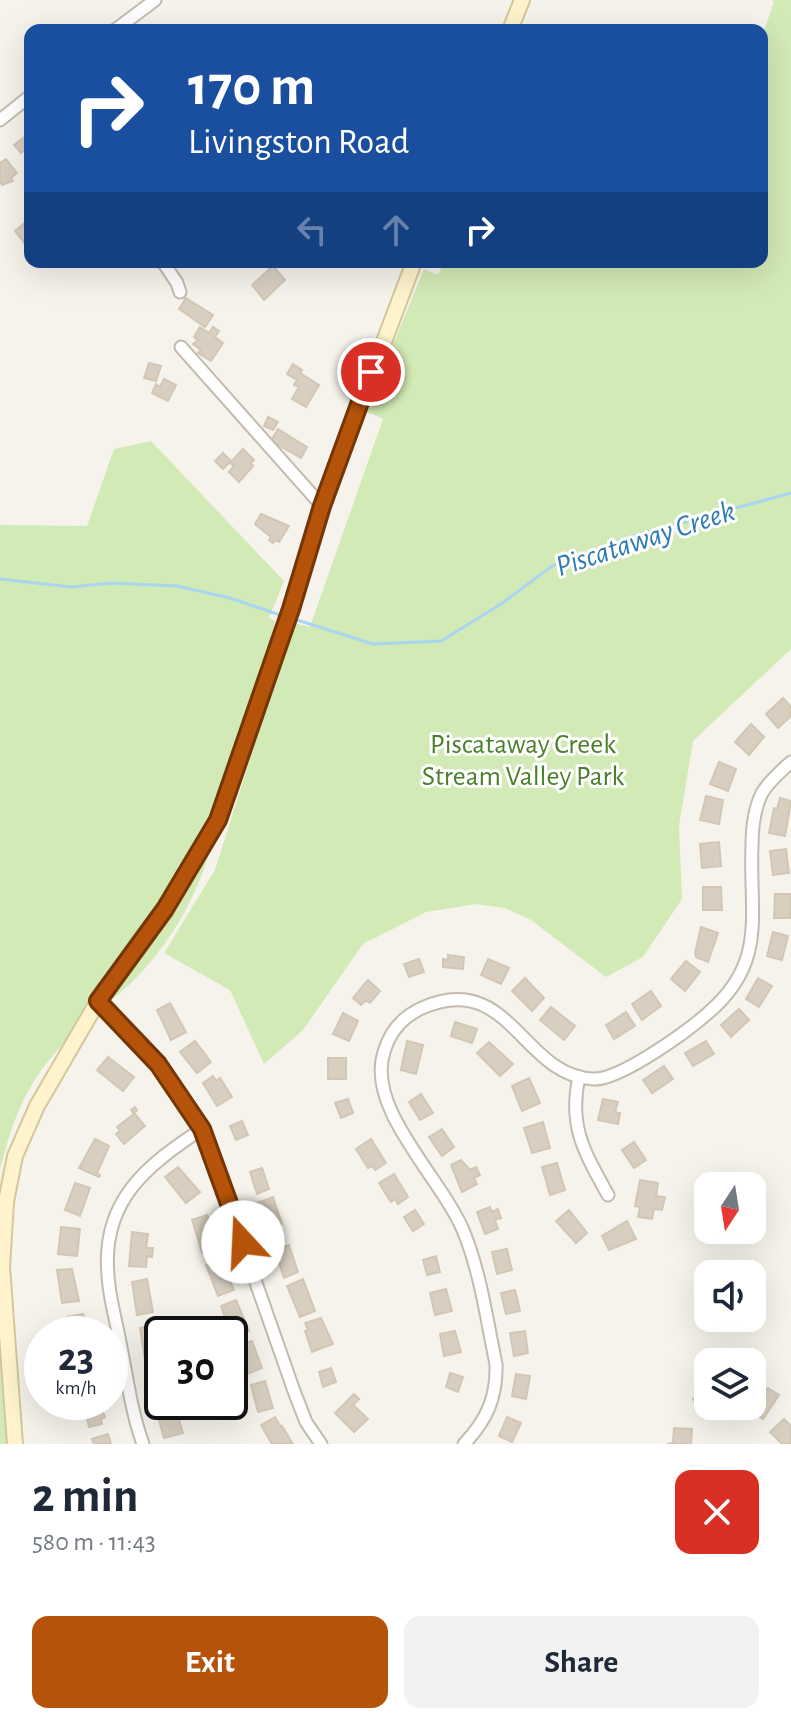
<!DOCTYPE html>
<html lang="en">
<head>
<meta charset="utf-8">
<style>
  :root { --surface:#fff; --page:#f2f2f3; --text:#1f2937; --muted:#747a83; --accent:#b45309 }
  body { margin:0; font-family:"Alegreya Sans",sans-serif; background:var(--page); color:var(--text); height:100vh; display:flex; flex-direction:column; font-size:30px; white-space:nowrap }
  * { box-sizing:border-box; margin:0 }
  p { font-size:26px; color:var(--muted) }
  .icon { flex:none; width:44px; height:44px; fill:none; stroke:currentColor; stroke-width:2; stroke-linecap:round; stroke-linejoin:round }
  .map { position:relative; height:1444px; overflow:hidden }
  .sheet { display:flex; flex-direction:column; background:var(--surface); flex:1 }
  .sheet>* { flex:none }
  .top-card { position:absolute; left:24px; top:24px; width:744px; height:244px; border-radius:16px; box-shadow:0 8px 32px #0002; background:#1a4fa0; color:#fff; overflow:hidden }
  .needle { width:52px; rotate:192deg }
  .fabs { position:absolute; left:694px; top:1172px; display:grid; gap:16px }
  .fabs a { display:grid; place-items:center; width:72px; height:72px; border-radius:16px; background:var(--surface); box-shadow:0 8px 32px #0002; font-size:40px }
  .speed { position:absolute; left:24px; top:1316px; display:flex; gap:16px; font-size:40px; font-weight:700; text-align:center }
  .speed>* { display:grid; place-content:center; width:104px; height:104px; border-radius:50%; background:var(--surface); box-shadow:0 8px 32px #0002; line-height:1 }
  .speed small { font-size:20px; font-weight:400 }
  .speed .limit { border:4px solid #111; border-radius:12px; background:#fff; color:#111 }
  .pin { position:absolute; display:grid; place-items:center; width:68px; height:68px; color:#fff; margin:-34px; border:4px solid #fff; border-radius:50%; box-shadow:0 2px 8px #0007 }
  .me { position:absolute; width:88px; margin:-44px; rotate:340deg; stroke-linejoin:round; filter:drop-shadow(0 0 6px #0008) }
  .turn { display:flex; align-items:center; gap:28px; height:168px; padding:0 32px; font-size:36px }
  .turn .icon { width:104px; height:104px; stroke-width:2.5 }
  .turn b { display:block; font-size:56px; line-height:68px }
  .lanes { display:flex; align-items:center; height:76px; padding:0 32px; background:#0003; justify-content:center; gap:40px; direction:ltr }
  .lanes .off { opacity:.35 }
  .round { display:grid; place-items:center; flex:none; width:84px; height:84px; border-radius:16px; background:var(--page) }
  .head { display:flex; align-items:center; justify-content:space-between; height:136px; padding:0 32px }
  h1 { font-size:48px; font-weight:600; line-height:60px }
  .cta { display:flex; gap:16px; margin-top:auto; padding:16px 32px }
  .cta a { flex:1; height:92px; border-radius:16px; background:var(--accent); color:#fff; font-size:32px; font-weight:600; line-height:92px; text-align:center }
  .cta a+a { background:var(--page); color:var(--text) }
  .map>svg:first-child { display:block }
  .green { fill:#d2eab5 }
  .lines { fill:none; stroke-linecap:round; stroke-linejoin:round }
  .stream { stroke:#a9d4f2; stroke-width:3 }
  .building { fill:#d8cfc1; stroke:#d3c7b4; stroke-width:2 }
  .minor-casing { stroke:#c2bbae; stroke-width:15 }
  .secondary-casing { stroke:#d6c79b; stroke-width:18 }
  .minor { stroke:#fff; stroke-width:11 }
  .secondary { stroke:#fff3cd; stroke-width:14 }
  .route-casing { stroke:#753606; stroke-width:20 }
  .route { stroke:#b45309; stroke-width:14 }
  .labels { text-anchor:middle; stroke-width:6; stroke-linejoin:round; paint-order:stroke }
  .park-label { font-size:28px; fill:#4a7f2a; stroke:#fff }
  .water-label { font-size:30px; font-style:italic; fill:#2e7ab2; stroke:#fff }
</style>
</head>
<body>
<div class="map">
<svg width="791" height="1444" viewBox="0 0 791 1444">
  <rect width="100%" height="100%" fill="#f6f3ec"/>
  <path class="green" d="M 772,0 L 791,0 L 791,649 L 693,741 L 679,826 L 682,899 L 643,957 L 606,977 L 531,920 L 505,908 L 476,904 L 426,912 L 363,944 L 303,1030 L 264,1064 L 230,990 L 164,953 L 215,870 L 293,623 L 310,627 L 383,419 L 366,411 L 424,269 L 438,275 L 444,262 L 762,262 L 762,36 L 774,2 Z
    M 151,441 L 284,581 L 269,618 L 275,621 L 274,625 L 280,627 L 205,866 C 189,911 164,951 130,984 C 100,1011 66,1036 42,1069 C 20,1099 9,1134 0,1170 L 0,525 L 87,526 L 114,449 Z
    M 0,1342 L 14,1444 L 0,1444 Z"/>
  <g class="lines">
    <path class="stream" d="M 0,579 L 71,587 L 111,583 L 177,586 L 230,598 L 283,616
      M 294,619 L 373,644 L 441,641 L 501,604 L 552,566 L 633,536 L 791,493"/>
  </g>
  <path class="building" d="M 29,134 L 30,136 L 30,156 L 25,150 L 21,153 L 14,145 Z
    M 6,159 L 17,173 L 11,178 L 13,181 L 2,185 L 0,181 L 0,163 Z
    M 27,221 L 30,225 L 30,241 L 26,245 L 15,231 Z
    M 273,266 L 285,280 L 264,300 L 252,285 Z
    M 186,298 L 213,315 L 205,327 L 179,309 Z
    M 200,327 L 209,333 L 213,327 L 219,331 L 215,337 L 223,343 L 211,361 L 198,353 L 201,350 L 193,344 L 198,340 L 194,337 Z
    M 149,363 L 161,366 L 156,381 L 144,378 Z
    M 293,364 L 302,370 L 300,373 L 319,385 L 306,407 L 292,399 L 299,387 L 294,385 L 297,380 L 287,374 Z
    M 164,379 L 176,385 L 168,401 L 152,393 L 156,384 L 160,387 Z
    M 268,417 L 278,422 L 273,430 L 264,426 Z
    M 278,429 L 307,447 L 301,458 L 271,441 Z
    M 243,449 L 254,460 L 251,463 L 253,466 L 239,482 L 229,472 L 234,466 L 230,463 Z
    M 223,453 L 231,461 L 223,469 L 215,461 Z
    M 261,514 L 289,526 L 279,542 L 275,540 L 273,543 L 269,540 L 271,537 L 255,524 Z
    M 783,698 L 791,707 L 791,716 L 778,728 L 766,714 Z
    M 751,724 L 764,737 L 749,755 L 735,742 Z
    M 719,762 L 736,769 L 728,791 L 710,784 Z
    M 706,796 L 723,800 L 719,824 L 700,820 Z
    M 780,798 L 791,801 L 785,836 L 769,833 L 774,808 L 777,809 Z
    M 719,842 L 721,866 L 702,868 L 700,844 Z
    M 786,849 L 789,873 L 773,875 L 770,851 Z
    M 703,887 L 721,887 L 722,910 L 703,910 Z
    M 775,894 L 790,894 L 790,918 L 774,918 Z
    M 701,927 L 718,933 L 708,962 L 696,957 L 695,953 Z
    M 773,932 L 788,936 L 782,960 L 767,956 Z
    M 448,955 L 464,957 L 463,969 L 443,967 L 443,959 L 448,960 Z
    M 419,959 L 424,972 L 409,977 L 404,964 Z
    M 488,959 L 509,968 L 501,984 L 481,975 Z
    M 686,961 L 700,972 L 685,991 L 671,979 Z
    M 525,978 L 544,998 L 532,1011 L 512,991 Z
    M 758,978 L 772,986 L 759,1007 L 746,999 Z
    M 368,980 L 380,991 L 370,1003 L 366,1000 L 361,1005 L 353,998 Z
    M 651,991 L 661,1006 L 642,1020 L 632,1004 Z
    M 170,1003 L 186,1032 L 171,1040 L 157,1010 Z
    M 551,1007 L 575,1026 L 564,1040 L 540,1020 Z
    M 739,1009 L 749,1020 L 731,1037 L 721,1025 Z
    M 626,1012 L 635,1026 L 614,1039 L 606,1025 Z
    M 343,1013 L 358,1021 L 349,1041 L 333,1034 Z
    M 455,1022 L 477,1029 L 472,1043 L 451,1036 Z
    M 195,1041 L 211,1062 L 197,1073 L 180,1052 Z
    M 407,1041 L 423,1045 L 416,1074 L 401,1070 Z
    M 706,1041 L 714,1054 L 693,1066 L 685,1053 Z
    M 489,1042 L 513,1064 L 500,1076 L 477,1053 Z
    M 108,1057 L 134,1077 L 123,1091 L 97,1070 Z
    M 328,1058 L 346,1058 L 346,1079 L 328,1079 Z
    M 664,1066 L 673,1079 L 652,1093 L 643,1080 Z
    M 213,1076 L 216,1081 L 220,1078 L 232,1097 L 217,1106 L 203,1083 Z
    M 529,1078 L 540,1103 L 522,1111 L 512,1086 Z
    M 421,1094 L 433,1113 L 420,1120 L 409,1102 Z
    M 348,1099 L 353,1113 L 341,1118 L 335,1103 Z
    M 603,1099 L 618,1102 L 615,1112 L 620,1113 L 618,1124 L 598,1120 Z
    M 135,1107 L 137,1110 L 134,1113 L 145,1126 L 124,1144 L 116,1134 L 120,1131 L 117,1127 L 134,1114 L 131,1110 Z
    M 242,1121 L 248,1135 L 236,1140 L 230,1126 Z
    M 543,1122 L 550,1148 L 532,1153 L 524,1128 Z
    M 442,1129 L 454,1147 L 442,1156 L 429,1137 Z
    M 95,1139 L 109,1146 L 97,1173 L 100,1175 L 99,1177 L 79,1168 Z
    M 371,1139 L 386,1163 L 375,1170 L 372,1166 L 368,1168 L 356,1149 Z
    M 634,1142 L 646,1160 L 634,1168 L 622,1150 Z
    M 461,1160 L 470,1170 L 476,1167 L 480,1175 L 474,1178 L 477,1184 L 462,1192 L 451,1165 Z
    M 557,1163 L 565,1190 L 550,1195 L 542,1167 Z
    M 178,1167 L 200,1192 L 186,1203 L 165,1177 Z
    M 262,1168 L 269,1189 L 257,1194 L 250,1172 Z
    M 394,1174 L 408,1197 L 398,1204 L 395,1199 L 391,1202 L 379,1183 Z
    M 640,1180 L 658,1183 L 656,1196 L 665,1197 L 662,1210 L 654,1209 L 652,1219 L 638,1217 L 640,1207 L 635,1206 Z
    M 75,1183 L 90,1188 L 80,1216 L 65,1210 Z
    M 273,1197 L 282,1224 L 266,1230 L 257,1203 Z
    M 490,1207 L 492,1212 L 498,1209 L 501,1218 L 495,1220 L 498,1229 L 485,1234 L 477,1212 Z
    M 415,1210 L 424,1224 L 413,1231 L 404,1217 Z
    M 569,1210 L 587,1233 L 576,1243 L 556,1221 Z
    M 207,1215 L 219,1246 L 202,1252 L 192,1220 Z
    M 627,1221 L 636,1239 L 609,1250 L 602,1236 Z
    M 61,1227 L 80,1229 L 77,1256 L 58,1254 Z
    M 132,1232 L 148,1234 L 146,1248 L 153,1248 L 152,1257 L 147,1256 L 146,1267 L 129,1266 Z
    M 289,1245 L 298,1272 L 284,1278 L 275,1250 Z
    M 507,1249 L 512,1270 L 497,1274 L 492,1252 Z
    M 436,1256 L 440,1272 L 427,1275 L 423,1260 Z
    M 221,1259 L 234,1290 L 218,1296 L 206,1265 Z
    M 72,1269 L 79,1301 L 62,1303 L 57,1270 Z
    M 147,1279 L 153,1312 L 137,1315 L 132,1282 Z
    M 303,1279 L 315,1311 L 300,1317 L 287,1286 Z
    M 446,1289 L 452,1311 L 435,1315 L 430,1293 Z
    M 515,1290 L 520,1311 L 506,1314 L 501,1293 Z
    M 236,1300 L 249,1331 L 232,1337 L 221,1306 Z
    M 83,1314 L 89,1334 L 71,1334 L 67,1317 Z
    M 321,1318 L 333,1344 L 312,1352 L 305,1331 L 308,1330 L 305,1323 Z
    M 156,1325 L 157,1337 L 162,1337 L 162,1357 L 145,1360 L 140,1328 Z
    M 455,1331 L 461,1352 L 444,1356 L 440,1334 Z
    M 525,1331 L 528,1353 L 514,1356 L 510,1333 Z
    M 252,1341 L 262,1368 L 247,1374 L 237,1346 Z
    M 162,1366 L 162,1399 L 153,1401 L 149,1368 Z
    M 331,1368 L 336,1382 L 323,1387 L 319,1372 Z
    M 450,1373 L 463,1377 L 458,1392 L 446,1387 Z
    M 516,1374 L 530,1376 L 526,1399 L 512,1396 Z
    M 265,1381 L 273,1408 L 258,1412 L 251,1385 Z
    M 768,1388 L 779,1395 L 763,1419 L 744,1406 L 752,1406 L 752,1389 L 763,1396 Z
    M 708,1389 L 708,1406 L 714,1406 L 703,1414 L 693,1399 Z
    M 354,1394 L 359,1399 L 353,1405 L 368,1419 L 354,1432 L 335,1413 Z
    M 83,1402 L 99,1402 L 105,1417 L 101,1419 L 102,1424 L 89,1427 Z
    M 175,1407 L 183,1433 L 164,1438 L 157,1413 Z
    M 275,1417 L 281,1427 L 282,1426 L 293,1444 L 272,1444 L 261,1425 Z
    M 507,1417 L 521,1423 L 512,1442 L 499,1436 Z
    M 784,1419 L 791,1426 L 791,1444 L 782,1444 L 770,1432 Z
    M 674,1428 L 692,1429 L 691,1444 L 667,1444 L 673,1443 Z
    M 108,1434 L 111,1444 L 94,1444 L 92,1439 Z"/>
  <g class="lines">
    <defs>
      <path id="minor" d="M 115,30 L 155,0
        M 0,120 L 30,96
        M 163,262 L 177,283 L 180,292
        M 181,347 L 322,506
        M 98,1001 L 158,1064 L 202,1129 L 294,1391 L 306,1422 L 321,1444
        M 579,1077 C 568,1127 585,1153 608,1195
        M 143,1444 C 131,1411 127,1376 120,1342 C 116,1320 109,1297 108,1275 C 101,1201 147,1165 202,1129
        M 464,1444 C 487,1420 497,1397 496,1364 C 487,1321 481,1276 465,1235 C 445,1181 365,1110 384,1052 C 390,1031 402,1017 422,1008 C 510,969 522,1077 594,1079 C 620,1080 688,1031 708,1013 C 768,962 749,914 752,846 C 752,828 754,809 762,793 C 769,781 781,771 791,762"/>
      <path id="secondary" d="M 510,30 L 522,0
        M 15,1444 L 2,1267 L 6,1202 L 15,1156 L 37,1106 L 98,1001 L 165,909 L 218,820 L 291,609 L 322,506 L 414,262"/>
    </defs>
    <use href="#minor" class="minor-casing"/>
    <use href="#secondary" class="secondary-casing"/>
    <use href="#minor" class="minor"/>
    <use href="#secondary" class="secondary"/>
  </g>
  <g class="lines">
    <defs>
      <path id="route" d="M 243,1242 L 202,1129 L 158,1064 L 98,1001 L 165,909 L 218,820 L 291,609 L 322,506 L 371,372"/>
    </defs>
    <use href="#route" class="route-casing"/>
    <use href="#route" class="route"/>
  </g>
  <g class="labels">
    <g class="park-label">
      <text x="523" y="753">Piscataway Creek<tspan x="523" dy="32">Stream Valley Park</tspan></text>
    </g>
    <g class="water-label">
      <text transform="translate(645 538) rotate(-18)" y="10">Piscataway Creek</text>
    </g>
  </g>
</svg>
<div class="fabs">
<a><svg class="needle" viewBox="-14 -14 28 28"><path d="M0-13l5 13h-10z" fill="#e53935"/><path d="M0 13l5-13h-10z" fill="#747a83"/></svg></a>
<a><svg class="icon" aria-label="sound" viewBox="0 0 24 24"><path d="M4 9h4l5-4v14l-5-4H4zM17 9q2 3 0 6"/></svg></a>
<a><svg class="icon" aria-label="layers" viewBox="0 0 24 24"><path d="M12 4l9 5-9 5-9-5zM3 14l9 5 9-5"/></svg></a>
</div>
<div class="speed"><div>23<small>km/h</small></div><div class="limit">30</div></div>
<div class="pin" style="left:371px;top:372px;background:#d93025"><svg class="icon" aria-label="arrive" viewBox="0 0 24 24"><path d="M6 21V4h12l-3 4 3 4H6"/></svg></div>
<svg class="me" style="left:243px;top:1242px" viewBox="-20 -20 40 40"><circle r="19" fill="#fff"/><path d="M0-13L10 11 0 6-10 11z" fill="#b45309"/></svg>
<div class="top-card">
<div class="turn"><svg class="icon" aria-label="right" viewBox="0 0 24 24"><path d="M7 20v-9h11M14 6l5 5-5 5"/></svg><div><b>170 m</b>Livingston Road</div></div>
<div class="lanes"><svg class="icon off" aria-label="left" viewBox="0 0 24 24"><path d="M17 20v-9H6M10 6l-5 5 5 5"/></svg><svg class="icon off" aria-label="ahead" viewBox="0 0 24 24"><path d="M12 20V5M6 11l6-6 6 6"/></svg><svg class="icon" aria-label="right" viewBox="0 0 24 24"><path d="M7 20v-9h11M14 6l5 5-5 5"/></svg></div>
</div>
</div>
<section class="sheet">
<div class="head"><div><h1>2 min</h1><p>580 m · 11:43</p></div><a class="round" style="background:#d93025;color:#fff"><svg class="icon" aria-label="close" viewBox="0 0 24 24"><path d="M6 6l12 12M18 6L6 18"/></svg></a></div>
<div class="cta"><a>Exit</a><a>Share</a></div>
</section>
</body>
</html>
